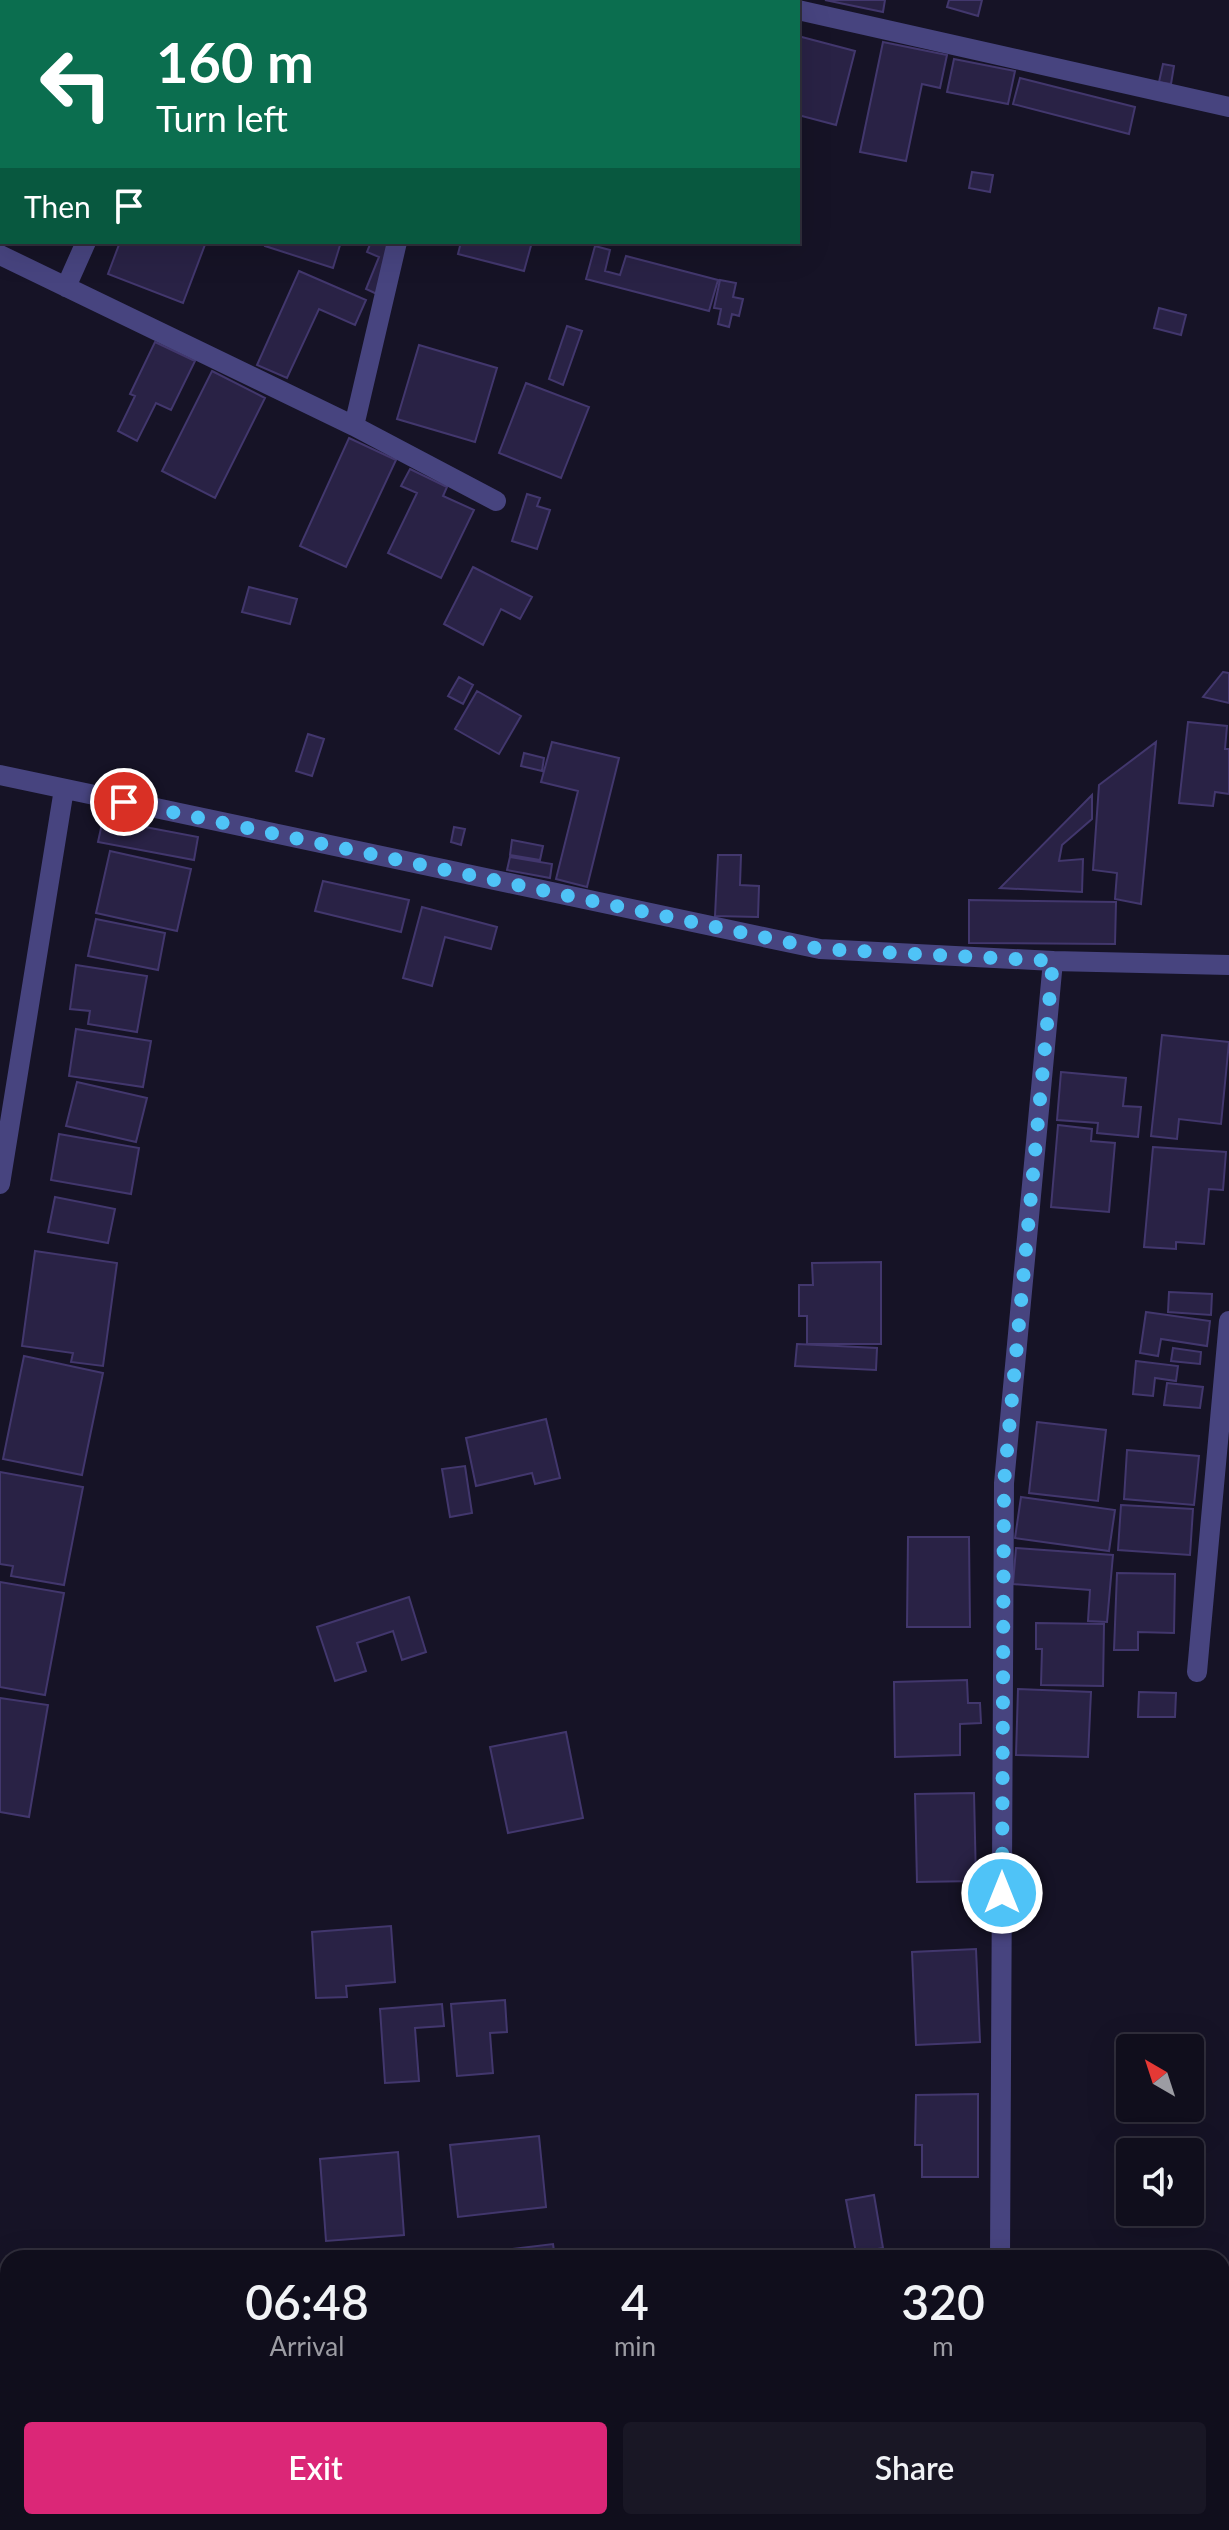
<!DOCTYPE html>
<html lang="en">
<head>
<meta charset="utf-8">
<style>
  :root { --surface:#100e1c; --page:#191725; --text:#f1f3f6; --muted:#9c9ca3; --line:#302e3b; --accent:#db2777 }
  body { margin:0; font-family:Lato,sans-serif; background:var(--page); color:var(--text); height:100vh; display:flex; flex-direction:column; font-size:30px; white-space:nowrap }
  * { box-sizing:border-box; margin:0 }
  p { font-size:26px; color:var(--muted) }
  .icon { flex:none; width:44px; height:44px; fill:none; stroke:currentColor; stroke-width:2; stroke-linecap:round; stroke-linejoin:round }
  .map { position:relative; flex:1; overflow:hidden }
  .panel { position:absolute; left:0px; top:2250px; width:1230px; height:280px; display:flex; flex-direction:column; background:var(--surface); border-radius:24px 24px 0 0; box-shadow:0 8px 32px #0002,0 0 0 2px var(--line) }
  .panel>* { flex:none }
  .banner { position:absolute; left:0px; top:0px; width:800px; height:244px; box-shadow:0 8px 32px #0002,0 0 0 2px var(--line); background:#0b6e4f; color:#fff; overflow:hidden }
  .needle { width:52px; rotate:321deg }
  .controls { position:absolute; left:1116px; top:2034px; display:grid; gap:16px }
  .controls a { display:grid; place-items:center; width:88px; height:88px; border-radius:8px; background:var(--surface); box-shadow:0 8px 32px #0002,0 0 0 2px var(--line); font-size:40px }
  .pin { position:absolute; display:grid; place-items:center; width:68px; height:68px; color:#fff; margin:-34px; border:4px solid #fff; border-radius:50%; box-shadow:0 2px 8px #0007 }
  .me { position:absolute; width:88px; margin:-44px; rotate:0deg; stroke-linejoin:round; filter:drop-shadow(0 0 6px #0008) }
  .turn { display:flex; align-items:center; gap:28px; height:168px; padding:0 24px; font-size:36px }
  .turn .icon { width:104px; height:104px; stroke-width:2.5 }
  .turn b { display:block; font-size:56px; line-height:68px }
  .then { display:flex; align-items:center; height:76px; padding:0 24px; background:#0003; gap:16px; font-size:30px }
  .eta { display:flex; justify-content:space-evenly; align-items:center; height:136px; text-align:center }
  .eta b { font-size:48px; font-weight:600; line-height:56px }
  .action { display:flex; gap:16px; margin-top:auto; padding:16px 24px }
  .action a { flex:1; height:92px; border-radius:8px; background:var(--accent); color:#fff; font-size:32px; font-weight:600; line-height:92px; text-align:center }
  .action a+a { background:var(--page); color:var(--text) }
  .map>svg:first-child { display:block }
  .building { fill:#292245; stroke:#42376d; stroke-width:2 }
  .lines { fill:none; stroke-linecap:round; stroke-linejoin:round }
  .minor { stroke:#47447f; stroke-width:20 }
  .route { stroke:#4fc3f7; stroke-width:14; stroke-dasharray:0 25.2 }
</style>
</head>
<body>
<div class="map">
<svg width="1229" height="2530" viewBox="0 0 1229 2530">
  <rect width="100%" height="100%" fill="#161326"/>
  <path class="building" d="M 65,0 L 171,0 L 64,2 Z
    M 825,0 L 885,0 L 883,12 Z
    M 949,0 L 982,0 L 978,16 L 947,7 Z
    M 798,36 L 855,51 L 836,125 L 798,115 Z
    M 883,42 L 947,55 L 940,88 L 922,84 L 906,161 L 860,152 Z
    M 954,59 L 1015,71 L 1008,104 L 947,92 Z
    M 1163,64 L 1174,66 L 1171,84 L 1159,82 Z
    M 1020,78 L 1135,107 L 1129,134 L 1013,104 Z
    M 972,172 L 993,175 L 990,192 L 969,188 Z
    M 120,242 L 206,242 L 183,303 L 108,274 Z
    M 266,242 L 341,242 L 333,268 L 265,246 Z
    M 371,242 L 391,246 L 377,294 L 366,289 L 379,257 L 367,252 Z
    M 461,242 L 532,242 L 524,271 L 458,254 Z
    M 595,246 L 610,250 L 605,271 L 620,275 L 626,256 L 718,280 L 709,311 L 586,279 Z
    M 299,271 L 366,300 L 355,325 L 319,309 L 287,378 L 257,365 Z
    M 720,280 L 736,283 L 733,297 L 743,299 L 739,316 L 732,314 L 729,327 L 718,324 L 721,309 L 714,308 Z
    M 1159,308 L 1186,315 L 1181,335 L 1154,328 Z
    M 567,326 L 582,331 L 563,385 L 549,379 Z
    M 155,342 L 195,361 L 171,410 L 156,403 L 137,441 L 118,431 L 135,396 L 130,394 Z
    M 419,345 L 497,368 L 475,442 L 397,419 Z
    M 212,371 L 265,398 L 215,498 L 162,471 Z
    M 526,383 L 589,407 L 561,478 L 499,453 Z
    M 349,438 L 396,460 L 346,567 L 300,546 Z
    M 410,469 L 447,487 L 443,496 L 474,510 L 441,578 L 388,553 L 417,493 L 401,486 Z
    M 527,494 L 540,498 L 537,506 L 550,510 L 537,549 L 512,541 Z
    M 473,567 L 532,597 L 520,619 L 501,609 L 483,645 L 444,624 Z
    M 249,587 L 297,599 L 290,624 L 242,612 Z
    M 1223,672 L 1229,673 L 1229,703 L 1203,697 Z
    M 459,677 L 473,685 L 463,704 L 448,696 Z
    M 477,691 L 521,716 L 499,754 L 455,729 Z
    M 1188,722 L 1227,726 L 1225,749 L 1229,749 L 1229,794 L 1215,792 L 1213,806 L 1179,803 Z
    M 308,734 L 324,739 L 312,776 L 296,771 Z
    M 552,742 L 619,758 L 587,887 L 556,879 L 578,791 L 541,782 Z
    M 1156,742 L 1141,904 L 1115,899 L 1117,873 L 1093,870 L 1099,785 Z
    M 524,753 L 544,758 L 542,771 L 521,766 Z
    M 1092,795 L 1092,819 L 1062,845 L 1059,861 L 1083,859 L 1082,892 L 1000,888 Z
    M 103,819 L 198,837 L 194,860 L 98,842 Z
    M 454,827 L 465,829 L 461,845 L 451,842 Z
    M 512,840 L 543,846 L 540,860 L 510,855 Z
    M 110,851 L 191,869 L 177,931 L 96,913 Z
    M 718,855 L 741,855 L 740,885 L 759,886 L 758,917 L 715,916 Z
    M 510,857 L 552,864 L 550,878 L 507,870 Z
    M 323,881 L 409,900 L 401,932 L 315,911 Z
    M 969,900 L 1116,902 L 1115,944 L 969,943 Z
    M 422,907 L 497,927 L 491,949 L 445,937 L 432,986 L 403,978 Z
    M 96,919 L 165,933 L 158,970 L 88,956 Z
    M 76,965 L 147,976 L 137,1032 L 88,1024 L 90,1011 L 70,1009 Z
    M 76,1029 L 151,1041 L 143,1087 L 69,1076 Z
    M 1162,1035 L 1229,1042 L 1221,1124 L 1179,1119 L 1177,1139 L 1151,1136 Z
    M 1061,1072 L 1126,1078 L 1123,1106 L 1141,1107 L 1138,1137 L 1097,1133 L 1098,1123 L 1057,1120 Z
    M 77,1082 L 147,1098 L 136,1142 L 66,1126 Z
    M 1058,1125 L 1092,1129 L 1091,1141 L 1115,1143 L 1109,1212 L 1051,1207 Z
    M 59,1134 L 139,1148 L 131,1194 L 51,1180 Z
    M 1153,1147 L 1226,1152 L 1223,1190 L 1209,1189 L 1204,1244 L 1176,1242 L 1176,1249 L 1144,1247 Z
    M 55,1197 L 115,1209 L 108,1243 L 48,1232 Z
    M 35,1251 L 117,1263 L 103,1366 L 71,1362 L 73,1353 L 22,1346 Z
    M 881,1262 L 881,1344 L 807,1344 L 807,1316 L 799,1316 L 799,1285 L 813,1285 L 812,1263 Z
    M 1169,1292 L 1212,1294 L 1211,1315 L 1168,1312 Z
    M 1146,1312 L 1210,1321 L 1207,1346 L 1161,1339 L 1158,1356 L 1140,1353 Z
    M 797,1344 L 877,1348 L 876,1370 L 795,1366 Z
    M 1173,1348 L 1201,1352 L 1200,1364 L 1171,1361 Z
    M 24,1356 L 103,1373 L 82,1475 L 3,1459 Z
    M 1136,1361 L 1178,1366 L 1176,1381 L 1155,1378 L 1153,1396 L 1133,1394 Z
    M 1167,1383 L 1203,1387 L 1200,1408 L 1164,1405 Z
    M 546,1419 L 560,1478 L 535,1484 L 532,1473 L 476,1486 L 466,1438 Z
    M 1037,1422 L 1106,1430 L 1098,1501 L 1029,1493 Z
    M 1127,1450 L 1199,1456 L 1194,1505 L 1124,1499 Z
    M 465,1466 L 472,1513 L 450,1517 L 442,1469 Z
    M 0,1472 L 83,1487 L 64,1585 L 11,1576 L 13,1566 L 0,1564 Z
    M 1021,1497 L 1115,1510 L 1109,1551 L 1015,1538 Z
    M 1121,1505 L 1193,1509 L 1190,1555 L 1118,1550 Z
    M 908,1537 L 969,1537 L 970,1627 L 907,1627 Z
    M 1016,1548 L 1113,1555 L 1107,1622 L 1088,1621 L 1090,1590 L 1013,1584 Z
    M 1117,1573 L 1175,1574 L 1174,1633 L 1138,1632 L 1138,1650 L 1114,1650 Z
    M 0,1582 L 64,1593 L 45,1695 L 0,1687 Z
    M 409,1597 L 426,1652 L 402,1660 L 393,1631 L 357,1643 L 366,1671 L 335,1681 L 317,1627 Z
    M 1036,1623 L 1104,1624 L 1103,1686 L 1041,1685 L 1042,1649 L 1036,1649 Z
    M 967,1680 L 968,1703 L 980,1703 L 981,1723 L 960,1724 L 960,1755 L 895,1757 L 894,1682 Z
    M 1018,1689 L 1091,1692 L 1088,1757 L 1016,1755 Z
    M 1139,1692 L 1176,1693 L 1175,1717 L 1138,1717 Z
    M 0,1698 L 48,1705 L 29,1817 L 0,1812 Z
    M 566,1732 L 583,1818 L 508,1833 L 490,1747 Z
    M 974,1793 L 976,1881 L 917,1882 L 915,1794 Z
    M 391,1926 L 395,1982 L 346,1986 L 347,1997 L 316,1998 L 312,1932 Z
    M 976,1949 L 980,2042 L 916,2045 L 912,1952 Z
    M 505,2000 L 507,2032 L 490,2033 L 493,2073 L 457,2076 L 451,2004 Z
    M 442,2004 L 444,2026 L 415,2028 L 419,2081 L 385,2083 L 380,2009 Z
    M 978,2094 L 978,2177 L 922,2177 L 922,2145 L 915,2145 L 916,2095 Z
    M 539,2136 L 546,2207 L 458,2217 L 450,2145 Z
    M 398,2152 L 404,2235 L 326,2241 L 320,2159 Z
    M 874,2195 L 883,2248 L 856,2253 L 846,2200 Z
    M 553,2244 L 555,2258 L 464,2258 L 463,2255 Z
    M 467,2522 L 541,2522 L 542,2530 L 468,2530 Z
    M 587,2522 L 665,2522 L 665,2530 L 587,2530 Z
    M 680,2522 L 755,2522 L 755,2530 L 680,2530 Z"/>
  <g class="lines">
    <path class="minor" d="M 745,0 L 755,2
      M 194,2 L 195,0
      M 453,2 L 453,0
      M 798,10 L 1229,107
      M 0,255 L 354,426 L 496,501
      M 66,287 L 86,242
      M 354,426 L 397,242
      M 0,775 L 820,949 L 1053,961 L 1229,965
      M 0,1184 L 64,789
      M 1197,1672 L 1229,1321
      M 1000,2258 L 1004,1483 L 1053,961"/>
  </g>
  <g class="lines">
    <path class="route" d="M 124,802 L 820,949 L 1053,961 L 1004,1483 L 1002,1893"/>
  </g>
</svg>
<div class="controls">
<a><svg class="needle" viewBox="-14 -14 28 28"><path d="M0-13l5 13h-10z" fill="#e53935"/><path d="M0 13l5-13h-10z" fill="#9c9ca3"/></svg></a>
<a><svg class="icon" aria-label="sound" viewBox="0 0 24 24"><path d="M4 9h4l5-4v14l-5-4H4zM17 9q2 3 0 6"/></svg></a>
</div>
<div class="pin" style="left:124px;top:802px;background:#d93025"><svg class="icon" aria-label="arrive" viewBox="0 0 24 24"><path d="M6 21V4h12l-3 4 3 4H6"/></svg></div>
<svg class="me" style="left:1002px;top:1893px" viewBox="-20 -20 40 40"><circle r="17" fill="#4fc3f7" stroke="#fff" stroke-width="3"/><path d="M0-11L8 9 0 5-8 9z" fill="#fff"/></svg>
<div class="banner">
<div class="turn"><svg class="icon" aria-label="left" viewBox="0 0 24 24"><path d="M17 20v-9H6M10 6l-5 5 5 5"/></svg><div><b>160 m</b>Turn left</div></div>
<div class="then">Then<svg class="icon" aria-label="arrive" viewBox="0 0 24 24"><path d="M6 21V4h12l-3 4 3 4H6"/></svg></div>
</div>
<section class="panel">
<div class="eta">
<div><b>06:48</b><p>Arrival</p></div>
<div><b>4</b><p>min</p></div>
<div><b>320</b><p>m</p></div>
</div>
<div class="action"><a>Exit</a><a>Share</a></div>
</section>
</div>
</body>
</html>
